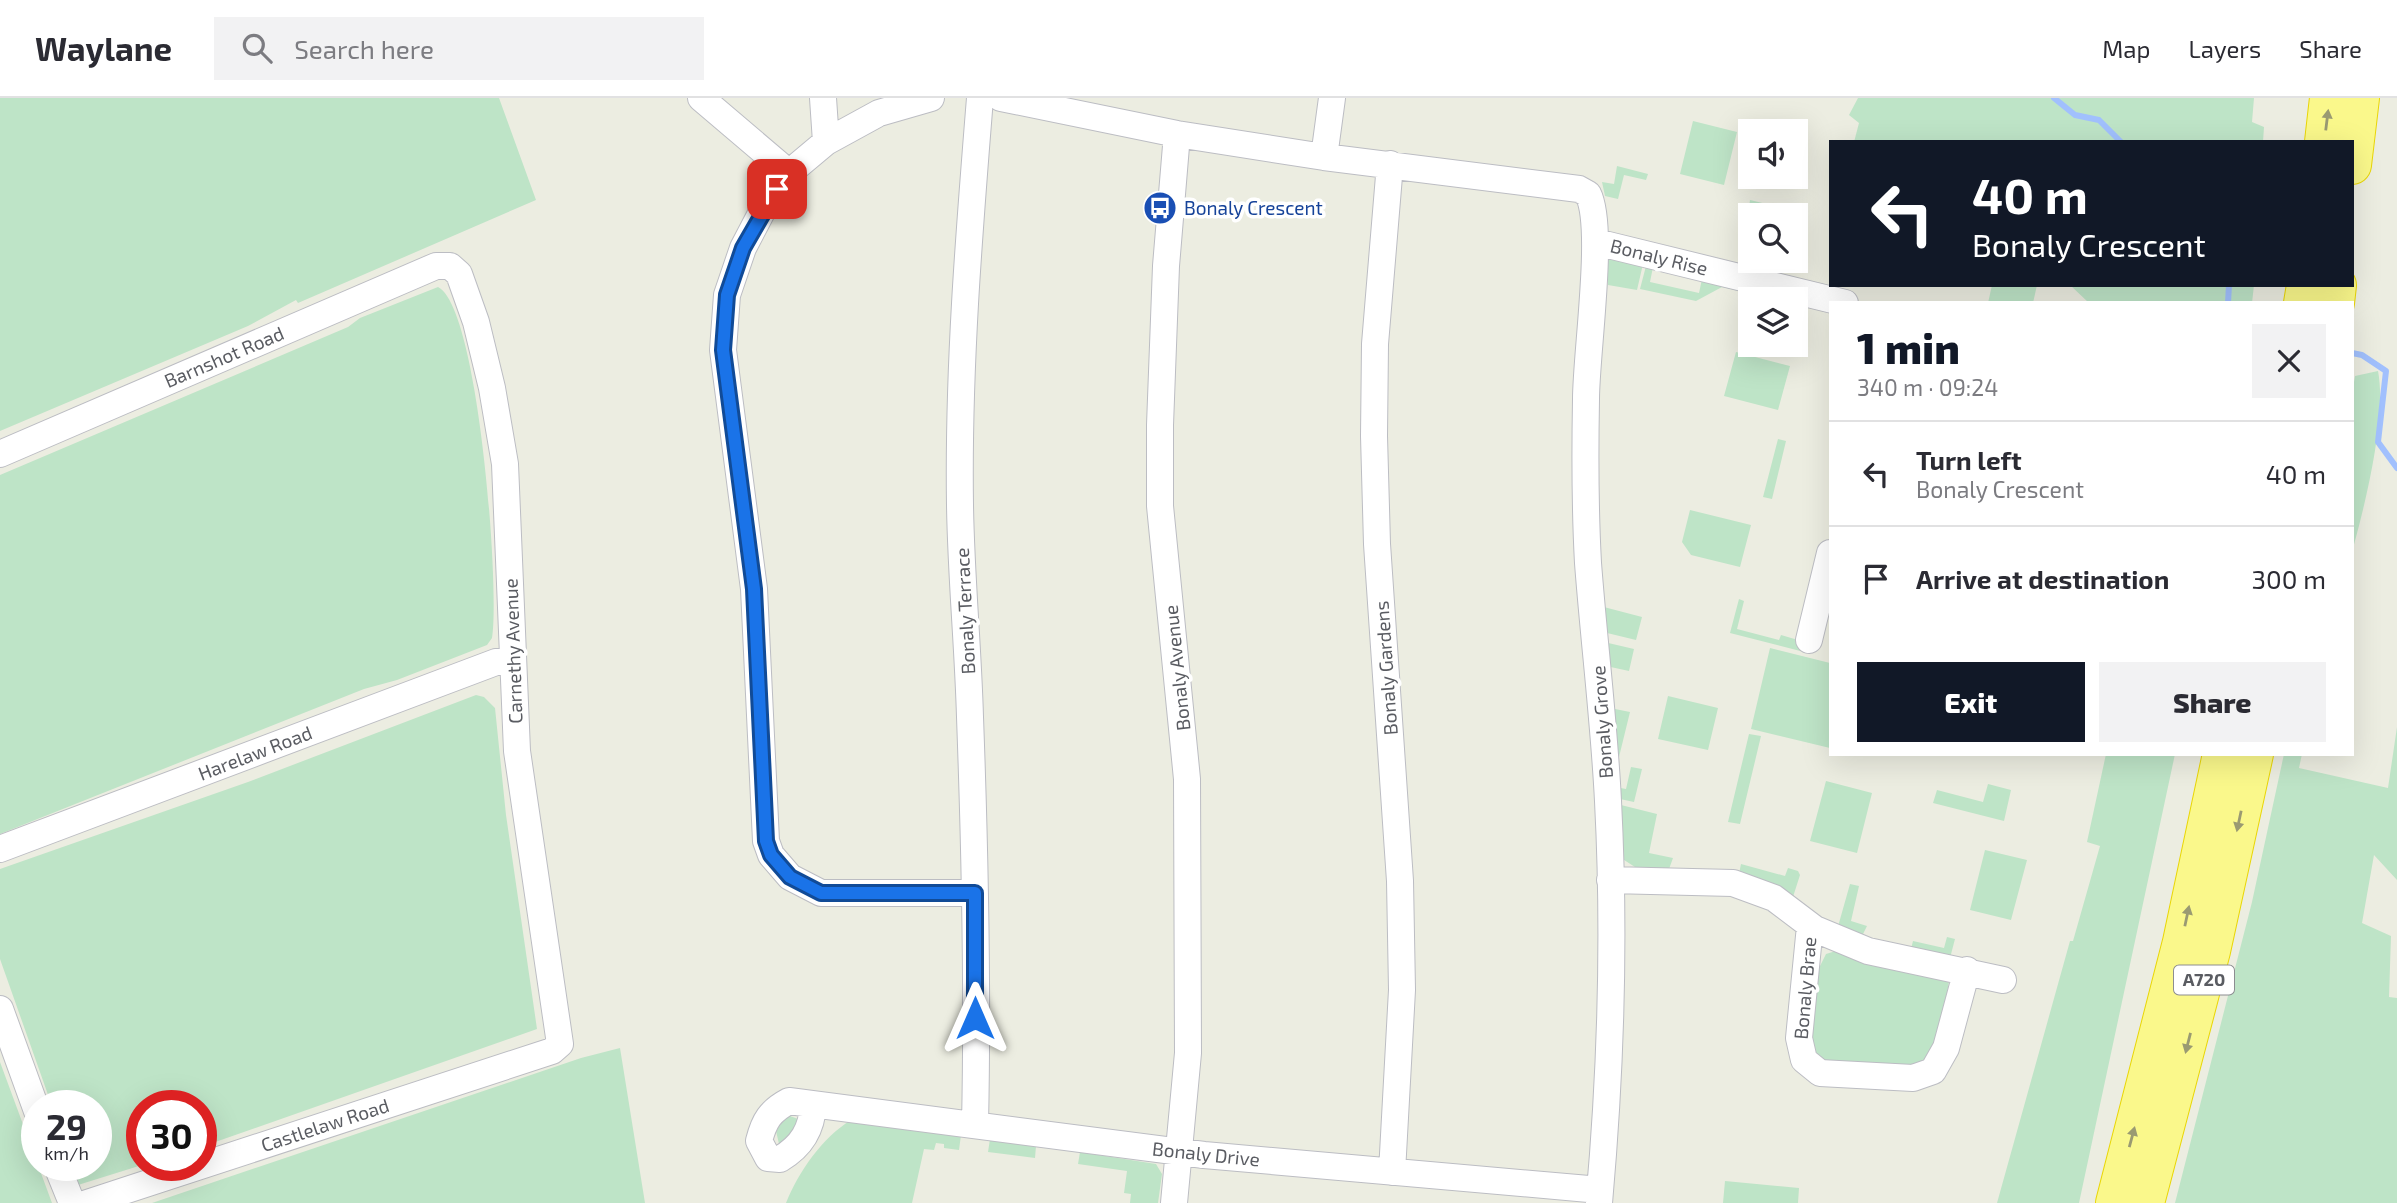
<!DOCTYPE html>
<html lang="en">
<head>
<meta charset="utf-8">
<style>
  :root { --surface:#fff; --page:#f2f2f3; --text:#2b2b33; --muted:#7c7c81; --line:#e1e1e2; --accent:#111827 }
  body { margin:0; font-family:"Exo 2",sans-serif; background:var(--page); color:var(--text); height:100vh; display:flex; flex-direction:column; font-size:26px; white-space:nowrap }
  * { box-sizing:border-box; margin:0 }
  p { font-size:23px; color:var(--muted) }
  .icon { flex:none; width:38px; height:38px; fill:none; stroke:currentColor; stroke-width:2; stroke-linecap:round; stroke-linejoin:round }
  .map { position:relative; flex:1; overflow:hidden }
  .sheet { position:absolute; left:1829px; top:203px; width:525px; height:455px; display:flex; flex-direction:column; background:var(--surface); border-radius:0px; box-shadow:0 7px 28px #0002 }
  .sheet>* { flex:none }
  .hud { position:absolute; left:1829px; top:42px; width:525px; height:147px; border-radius:0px; box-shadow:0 7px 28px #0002; background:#111827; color:#fff; overflow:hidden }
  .fabs { position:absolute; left:1738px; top:21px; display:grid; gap:14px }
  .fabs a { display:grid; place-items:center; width:70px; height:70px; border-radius:0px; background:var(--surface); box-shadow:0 7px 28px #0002; font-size:35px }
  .speed { position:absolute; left:21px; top:992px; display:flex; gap:14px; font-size:35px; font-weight:700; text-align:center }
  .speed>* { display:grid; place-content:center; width:91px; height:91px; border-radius:50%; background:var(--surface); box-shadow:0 7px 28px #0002; line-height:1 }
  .speed small { font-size:18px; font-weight:400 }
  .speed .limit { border:10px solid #d22; background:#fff; color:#111 }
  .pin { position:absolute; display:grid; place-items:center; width:60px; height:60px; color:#fff; margin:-30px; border-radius:14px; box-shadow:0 4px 10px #0006 }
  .me { position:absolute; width:77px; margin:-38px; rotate:0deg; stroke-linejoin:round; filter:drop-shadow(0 0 5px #0008) }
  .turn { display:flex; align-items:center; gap:24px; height:147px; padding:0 28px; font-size:32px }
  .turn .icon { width:91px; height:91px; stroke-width:2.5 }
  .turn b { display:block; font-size:49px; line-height:60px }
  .round { display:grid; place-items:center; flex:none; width:74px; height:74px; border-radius:0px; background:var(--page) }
  .overview { display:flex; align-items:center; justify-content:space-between; height:119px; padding:0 28px }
  h1 { font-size:42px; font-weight:800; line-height:52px; color:var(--accent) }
  .button { display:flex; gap:14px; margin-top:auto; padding:14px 28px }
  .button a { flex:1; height:80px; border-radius:0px; background:var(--accent); color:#fff; font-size:28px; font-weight:800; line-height:80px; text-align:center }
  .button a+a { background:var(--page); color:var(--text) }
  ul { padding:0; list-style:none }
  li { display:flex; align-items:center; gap:21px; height:105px; padding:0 28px; border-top:2px solid var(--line) }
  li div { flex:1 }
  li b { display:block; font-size:26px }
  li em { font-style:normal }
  header { display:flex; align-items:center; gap:42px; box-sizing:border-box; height:98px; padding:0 35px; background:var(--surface); border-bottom:2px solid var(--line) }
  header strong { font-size:33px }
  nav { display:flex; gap:38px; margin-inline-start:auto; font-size:24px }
  .search { width:490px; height:63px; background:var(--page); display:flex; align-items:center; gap:18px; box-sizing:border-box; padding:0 24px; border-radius:0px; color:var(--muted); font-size:26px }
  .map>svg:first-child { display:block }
  .green { fill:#bee4c7 }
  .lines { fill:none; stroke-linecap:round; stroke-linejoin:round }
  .stream { stroke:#a1c0fd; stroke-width:6 }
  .minor-casing { stroke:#bcbdc3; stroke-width:28 }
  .highway-casing { stroke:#e9d605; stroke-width:40 }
  .minor { stroke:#fff; stroke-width:26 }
  .highway { stroke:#faf88b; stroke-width:38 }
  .oneway { fill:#9a9a72 }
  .route-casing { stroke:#114b97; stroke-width:18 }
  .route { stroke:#1a73e8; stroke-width:12 }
  .labels { text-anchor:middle; stroke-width:7; stroke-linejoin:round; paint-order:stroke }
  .shield { fill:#fff; stroke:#8c8d91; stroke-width:2 }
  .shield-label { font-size:18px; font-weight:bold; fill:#5a5c62 }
  .transit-label { font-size:19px; fill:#164399; stroke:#fff; text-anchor:start }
  .street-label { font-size:19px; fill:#5a5c62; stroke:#fff }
</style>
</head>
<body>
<header>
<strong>Waylane</strong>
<div class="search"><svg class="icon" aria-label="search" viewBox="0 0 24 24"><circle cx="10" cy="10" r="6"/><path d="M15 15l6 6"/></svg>Search here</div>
<nav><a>Map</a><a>Layers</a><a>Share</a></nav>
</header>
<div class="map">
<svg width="2397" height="1105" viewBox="0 0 2397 1105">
  <rect width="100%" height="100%" fill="#ecede1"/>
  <path class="green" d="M 0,0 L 499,0 L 536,102 L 298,205 L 296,202 L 248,228 L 0,333 Z
    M 1858,0 L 2254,0 L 2252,24 L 2264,29 L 2263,44 L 1854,44 L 1859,25 L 1849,17 Z
    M 1693,23 L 1737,34 L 1724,87 L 1680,76 Z
    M 1617,68 L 1648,76 L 1646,82 L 1624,77 L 1618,101 L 1605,98 L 1602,84 L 1614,86 Z
    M 1750,102 L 1807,116 L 1805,123 L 1796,120 L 1796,117 L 1749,109 Z
    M 1611,159 L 1643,166 L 1637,192 L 1608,187 L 1606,164 Z
    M 1646,168 L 1653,169 L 1650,184 L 1699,195 L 1702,181 L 1787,201 L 1773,201 L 1722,189 L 1696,203 L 1640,191 Z
    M 1992,187 L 2037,187 L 2033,205 L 1988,205 Z
    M 2070,187 L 2254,187 L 2252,205 L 2089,205 Z
    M 438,189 C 479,209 500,492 492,540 L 487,547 L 397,582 L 364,591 L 0,736 L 0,377 L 348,229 L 360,220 Z
    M 1736,254 L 1790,268 L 1778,312 L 1724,298 Z
    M 2378,273 C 2387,319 2365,407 2352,454 L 2352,296 L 2355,278 Z
    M 1778,341 L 1786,343 L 1772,401 L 1763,399 Z
    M 1690,412 L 1751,427 L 1740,469 L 1691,457 L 1682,444 Z
    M 1739,501 L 1744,503 L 1737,531 L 1779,542 L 1781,537 L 1798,542 L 1797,547 L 1805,549 L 1804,554 L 1730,535 Z
    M 1600,508 L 1642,519 L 1636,542 L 1603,534 Z
    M 1604,544 L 1634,551 L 1629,573 L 1606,568 Z
    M 1770,550 L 1830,565 L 1830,650 L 1751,631 Z
    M 476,597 L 484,599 L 495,610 L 506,717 L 537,931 L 201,1049 L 201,1008 L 142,1008 L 142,1067 L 78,1087 L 71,1068 L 96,1068 L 96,1008 L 52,1008 L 0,861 L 0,771 L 248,684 Z
    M 1668,598 L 1718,610 L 1708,652 L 1658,641 Z
    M 1615,611 L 1630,614 L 1619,659 L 1613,658 Z
    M 2397,629 L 2397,782 L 2374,757 L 2362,825 L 2391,838 L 2389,899 L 2397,900 L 2397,1105 L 2175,1105 L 2252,804 L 2284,656 L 2302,656 L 2299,670 L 2388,690 Z
    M 1749,636 L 1761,638 L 1740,726 L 1728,724 Z
    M 2106,656 L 2175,656 L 2079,1105 L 1997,1105 L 2070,843 L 2073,843 L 2100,748 L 2087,744 Z
    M 1631,669 L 1642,671 L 1634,704 L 1620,701 L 1615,689 L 1626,691 Z
    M 1826,683 L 1872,695 L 1857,755 L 1810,743 Z
    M 1988,686 L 2011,692 L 2004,723 L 1933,705 L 1937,692 L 1983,704 Z
    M 1621,707 L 1657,716 L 1649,755 L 1673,760 L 1669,771 L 1635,769 L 1621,760 Z
    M 1985,752 L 2027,762 L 2011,822 L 1970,812 Z
    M 1741,766 L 1785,778 L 1788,770 L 1798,773 L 1800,777 L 1792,802 L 1738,781 Z
    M 1850,786 L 1859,788 L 1851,823 L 1867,828 L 1862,838 L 1837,832 Z
    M 1947,839 L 1955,841 L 1950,860 L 1911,851 L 1913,843 L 1944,850 Z
    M 1839,852 L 1950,877 L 1939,946 L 1926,968 L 1829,972 L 1808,946 L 1819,870 L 1826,856 Z
    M 620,950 L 645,1105 L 152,1105 L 581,960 Z
    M 0,964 L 52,1105 L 0,1105 Z
    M 790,1018 L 798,1021 L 797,1029 L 779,1046 L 776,1033 L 784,1021 Z
    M 851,1022 L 961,1037 L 959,1052 L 944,1050 L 944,1046 L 936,1045 L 934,1052 L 924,1051 L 912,1105 L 786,1105 C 799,1073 822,1040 851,1022 Z
    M 990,1041 L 1036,1048 L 1035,1060 L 988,1054 Z
    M 1080,1054 L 1156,1066 L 1162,1076 L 1158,1105 L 1130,1105 L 1131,1096 L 1124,1095 L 1127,1073 L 1078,1066 Z
    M 1725,1083 L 1799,1090 L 1798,1105 L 1723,1105 Z"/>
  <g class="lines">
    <path class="stream" d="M 2054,0 L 2075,17 L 2099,22 L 2121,44
      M 2228,205 L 2229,187
      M 2352,255 L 2362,257 L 2386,273 L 2378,344 L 2397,370"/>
    <defs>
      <path id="minor" d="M 701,0 L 789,75
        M 823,0 L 826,44
        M 931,0 L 879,15 L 826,44 L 789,75 L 766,106 L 743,150 L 727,197 L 723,252 L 754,491 L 766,743 L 771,757 L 790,779 L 821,795 L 974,795
        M 1001,0 L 1177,36 L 1324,59 L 1579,91 L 1588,96 C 1605,129 1586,255 1586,301 C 1585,355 1585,410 1588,465 C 1594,544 1604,623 1608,703 C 1615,837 1611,971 1599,1105
        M 1324,59 L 1332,0
        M 1390,66 L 1375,246 L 1374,338 L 1377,446 L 1400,783 L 1402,892 L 1392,1074
        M 1596,144 L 1845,205
        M 0,356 L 436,168 L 450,168 L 459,176 L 476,224 L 492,290 L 505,366 L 517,653 L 560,946 L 552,953 L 87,1105
        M 1809,542 L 1830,455
        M 0,751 L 496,564 L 511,563
        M 1610,782 L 1733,785 L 1774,800 L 1815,831 L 1868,853 L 2003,882
        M 1810,828 L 1799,940 L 1804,962 L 1820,975 L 1913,980 L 1933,973 L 1946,950 L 1967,872
        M 0,911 L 37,1013
        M 813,1007 C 812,1031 802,1048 780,1061 L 768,1060 L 759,1043 C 764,1023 770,1013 789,1003 L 1204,1057 L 1600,1092
        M 975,1027 C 978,891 975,755 970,619 C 968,548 961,478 960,407 C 958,271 969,136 980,0
        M 57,1068 L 72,1105
        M 1174,1105 L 1188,955 L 1187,681 L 1160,408 L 1160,327 L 1166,168 L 1177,36"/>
      <path id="highway" d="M 2324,44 L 2329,0
        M 2352,67 L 2360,0
        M 2303,205 L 2306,187
        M 2335,205 L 2337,187
        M 2115,1105 L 2182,844 L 2222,656
        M 2145,1105 L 2211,853 L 2254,656"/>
    </defs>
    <use href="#minor" class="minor-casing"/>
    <use href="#highway" class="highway-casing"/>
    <use href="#minor" class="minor"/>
    <use href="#highway" class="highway"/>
  </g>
  <defs><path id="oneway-solid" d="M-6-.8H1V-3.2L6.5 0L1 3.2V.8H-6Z" transform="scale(1.75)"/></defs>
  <g class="oneway">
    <use href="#oneway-solid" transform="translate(2327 22) rotate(-83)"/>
    <use href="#oneway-solid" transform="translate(2239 723) rotate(102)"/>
    <use href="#oneway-solid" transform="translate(2187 818) rotate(-78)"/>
    <use href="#oneway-solid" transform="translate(2188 945) rotate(104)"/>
    <use href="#oneway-solid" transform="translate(2132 1039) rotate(-75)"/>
  </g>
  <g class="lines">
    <defs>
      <path id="route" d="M 777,91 L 743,150 L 727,197 L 723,252 L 754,491 L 766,743 L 771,757 L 790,779 L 821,795 L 975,795 L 975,920"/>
    </defs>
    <use href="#route" class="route-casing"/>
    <use href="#route" class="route"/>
  </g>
  <defs>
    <symbol id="bus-disc" viewBox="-11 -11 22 22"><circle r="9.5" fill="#1a4fb4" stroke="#fff"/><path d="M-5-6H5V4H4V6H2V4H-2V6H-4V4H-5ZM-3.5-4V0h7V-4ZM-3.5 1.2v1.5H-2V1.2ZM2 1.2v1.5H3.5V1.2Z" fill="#fff"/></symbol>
  </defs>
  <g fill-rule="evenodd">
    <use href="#bus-disc" x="1141" y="91" width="38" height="38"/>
  </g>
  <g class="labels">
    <rect class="shield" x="2174" y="867.5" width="60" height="29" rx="5"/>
    <g class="shield-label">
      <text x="2204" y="888">A720</text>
    </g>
    <g class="transit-label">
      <text x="1184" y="117">Bonaly Crescent</text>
    </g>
    <g class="street-label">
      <text transform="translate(1659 159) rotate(14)" y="7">Bonaly Rise</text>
      <text transform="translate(224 259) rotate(-23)" y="7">Barnshot Road</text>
      <text transform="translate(965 513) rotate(-93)" y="7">Bonaly Terrace</text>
      <text transform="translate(513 553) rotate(-92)" y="7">Carnethy Avenue</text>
      <text transform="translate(1177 570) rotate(-96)" y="7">Bonaly Avenue</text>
      <text transform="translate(1386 570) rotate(-94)" y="7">Bonaly Gardens</text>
      <text transform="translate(1602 624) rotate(-94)" y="7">Bonaly Grove</text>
      <text transform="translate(255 655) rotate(-21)" y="7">Harelaw Road</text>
      <text transform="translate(1805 890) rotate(-85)" y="7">Bonaly Brae</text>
      <text transform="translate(325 1027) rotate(-18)" y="7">Castlelaw Road</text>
      <text transform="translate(1206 1056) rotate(6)" y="7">Bonaly Drive</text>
    </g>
  </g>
</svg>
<div class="fabs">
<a><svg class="icon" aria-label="sound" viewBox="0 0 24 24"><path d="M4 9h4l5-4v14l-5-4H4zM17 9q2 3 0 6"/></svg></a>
<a><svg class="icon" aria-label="search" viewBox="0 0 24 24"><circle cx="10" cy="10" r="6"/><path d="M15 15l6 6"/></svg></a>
<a><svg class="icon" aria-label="layers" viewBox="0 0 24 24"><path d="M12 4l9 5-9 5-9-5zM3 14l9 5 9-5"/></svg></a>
</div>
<div class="speed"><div>29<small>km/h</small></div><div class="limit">30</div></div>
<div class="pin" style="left:777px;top:91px;background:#d93025"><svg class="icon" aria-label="arrive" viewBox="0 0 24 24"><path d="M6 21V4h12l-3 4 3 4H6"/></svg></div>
<svg class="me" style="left:975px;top:920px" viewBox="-20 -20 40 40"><path d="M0-17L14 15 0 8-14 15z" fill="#1a73e8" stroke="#fff" stroke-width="4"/></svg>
<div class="hud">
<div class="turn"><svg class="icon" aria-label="left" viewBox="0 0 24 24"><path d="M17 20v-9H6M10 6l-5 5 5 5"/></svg><div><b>40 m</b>Bonaly Crescent</div></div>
</div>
<section class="sheet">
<div class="overview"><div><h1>1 min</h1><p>340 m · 09:24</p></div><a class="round"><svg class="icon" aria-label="close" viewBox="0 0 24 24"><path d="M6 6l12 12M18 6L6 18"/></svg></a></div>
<ul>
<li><svg class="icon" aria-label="left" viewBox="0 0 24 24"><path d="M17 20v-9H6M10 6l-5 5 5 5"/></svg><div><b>Turn left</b><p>Bonaly Crescent</p></div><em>40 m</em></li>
<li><svg class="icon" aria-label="arrive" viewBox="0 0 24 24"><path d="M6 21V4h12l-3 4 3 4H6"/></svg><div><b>Arrive at destination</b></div><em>300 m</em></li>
</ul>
<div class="button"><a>Exit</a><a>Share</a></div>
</section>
</div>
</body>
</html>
